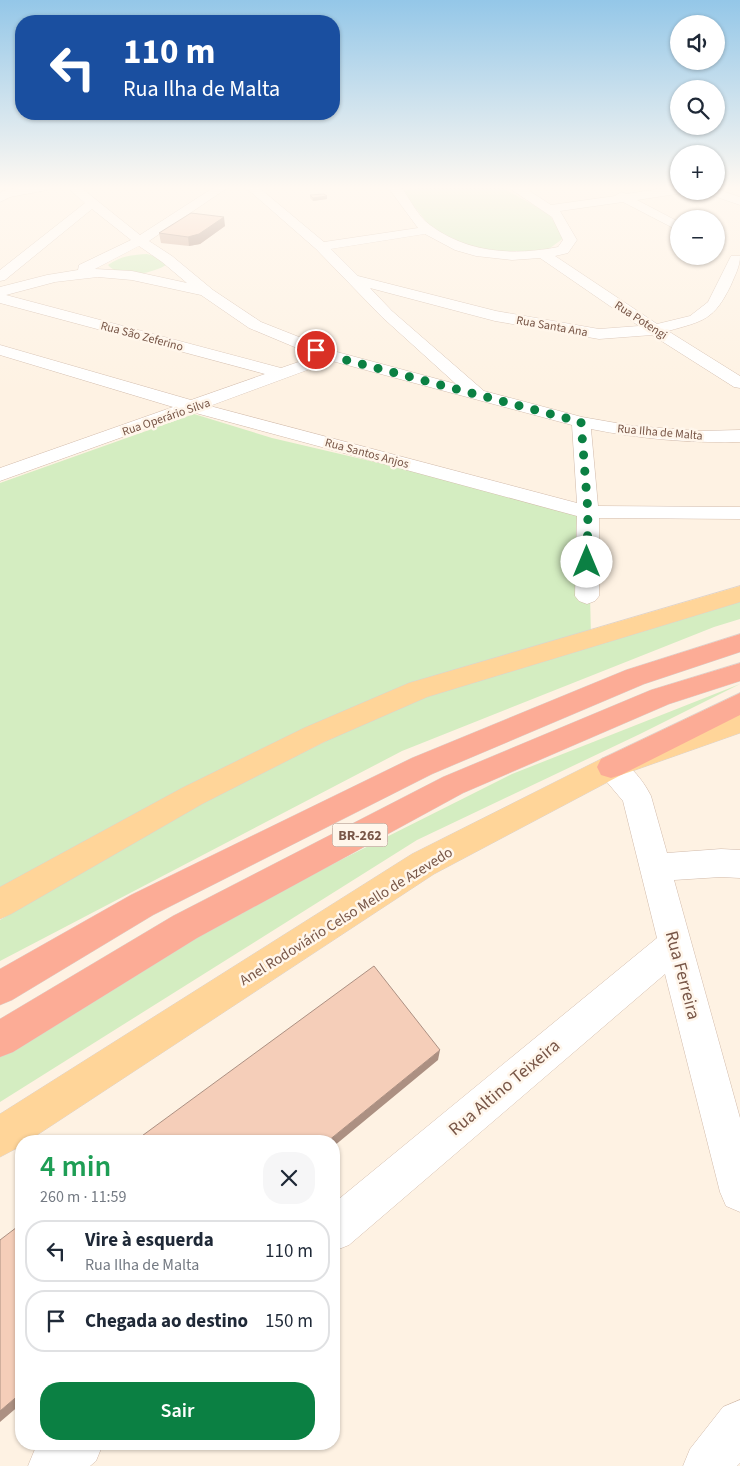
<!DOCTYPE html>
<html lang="pt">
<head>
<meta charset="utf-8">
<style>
  :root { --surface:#fff; --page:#f6f6f7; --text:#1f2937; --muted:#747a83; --line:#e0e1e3; --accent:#0b8043 }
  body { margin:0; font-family:"Source Sans 3",sans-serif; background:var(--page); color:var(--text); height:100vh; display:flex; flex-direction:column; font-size:19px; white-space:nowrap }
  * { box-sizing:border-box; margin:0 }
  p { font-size:16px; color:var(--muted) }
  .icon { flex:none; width:28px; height:28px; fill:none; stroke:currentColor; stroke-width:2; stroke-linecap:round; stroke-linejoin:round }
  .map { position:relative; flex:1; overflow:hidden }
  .details { position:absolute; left:15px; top:1135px; width:325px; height:315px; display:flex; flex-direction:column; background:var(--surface); border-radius:20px; box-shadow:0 1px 4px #0004 }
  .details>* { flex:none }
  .banner { position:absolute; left:15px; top:15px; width:325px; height:105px; border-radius:20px; box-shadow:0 1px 4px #0004; background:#1a4fa0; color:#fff; overflow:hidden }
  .controls { position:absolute; left:670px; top:15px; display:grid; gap:10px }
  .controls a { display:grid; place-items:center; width:55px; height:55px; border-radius:50%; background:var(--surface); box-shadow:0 1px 4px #0004; font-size:25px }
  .pin { position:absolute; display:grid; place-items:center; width:42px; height:42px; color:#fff; margin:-21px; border:2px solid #fff; border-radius:50%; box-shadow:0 1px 5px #0007 }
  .me { position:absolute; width:55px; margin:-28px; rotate:0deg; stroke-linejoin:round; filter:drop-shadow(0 0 4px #0008) }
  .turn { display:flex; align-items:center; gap:18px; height:105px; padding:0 25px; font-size:22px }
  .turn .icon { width:65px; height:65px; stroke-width:2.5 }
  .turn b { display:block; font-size:35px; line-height:42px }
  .round { display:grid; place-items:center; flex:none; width:52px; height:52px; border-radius:20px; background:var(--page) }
  .overview { display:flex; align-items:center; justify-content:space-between; height:85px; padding:0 25px }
  h1 { font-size:30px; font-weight:600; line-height:38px; color:#1e9e55 }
  .primary-button { display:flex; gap:10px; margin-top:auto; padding:10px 25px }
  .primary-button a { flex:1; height:58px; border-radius:20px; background:var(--accent); color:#fff; font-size:20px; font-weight:600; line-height:58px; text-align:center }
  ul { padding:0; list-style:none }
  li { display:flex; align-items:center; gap:15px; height:62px; margin:0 10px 8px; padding:0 15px; border:2px solid var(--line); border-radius:20px }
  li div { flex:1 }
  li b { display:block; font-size:19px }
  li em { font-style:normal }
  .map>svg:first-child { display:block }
  .green { fill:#d4edc1 }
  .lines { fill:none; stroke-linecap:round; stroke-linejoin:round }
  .minor-casing { stroke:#d2bbab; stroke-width:1 }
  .major-casing { stroke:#dcd3cf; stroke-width:1 }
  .highway-casing { stroke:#dcd3cf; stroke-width:1 }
  .minor { fill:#fff; fill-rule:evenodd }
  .major { fill:#ffd599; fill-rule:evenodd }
  .highway { fill:#fcac96; fill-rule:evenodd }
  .wall { fill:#d3b19f }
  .shaded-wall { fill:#ac9082 }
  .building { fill:#f5ceb9; stroke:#ac9082 }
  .route { stroke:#0b8043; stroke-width:9; stroke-dasharray:0 16.2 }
  .labels { text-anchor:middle; stroke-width:5; stroke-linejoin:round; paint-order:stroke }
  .far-street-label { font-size:12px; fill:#785647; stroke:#fff6eb }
  .shield { fill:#fff6eb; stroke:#a08678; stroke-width:1 }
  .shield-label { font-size:14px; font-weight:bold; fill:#785647 }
  .street-label { font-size:15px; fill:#785647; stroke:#fff6eb }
  .near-street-label { font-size:18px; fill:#785647; stroke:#fff6eb }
</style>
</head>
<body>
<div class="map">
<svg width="740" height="1466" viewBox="0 0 740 1466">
  <rect width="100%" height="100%" fill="#fef2e3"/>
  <path class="green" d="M 433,186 L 499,186 L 548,213 L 565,237 L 546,251 L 490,251 L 458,243 L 433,230 L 402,191 Z
    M 147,254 L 161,258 L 169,263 C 154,274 121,280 108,265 C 121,256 131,255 147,254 Z
    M 194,414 L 272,438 L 588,512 L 591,637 L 740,601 L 740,619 L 714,627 L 402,751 L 0,961 L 0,920 L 169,819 L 415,697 L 314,735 L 0,904 L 0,483 Z
    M 740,684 L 640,734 L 417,840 L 0,1102 L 0,1055 L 257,902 L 512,774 Z"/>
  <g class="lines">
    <defs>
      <path id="minor" d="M 28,186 L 53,186 L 47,190 L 10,197 L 0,202 L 0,193 L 2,191 Z
        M 65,186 L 79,186 L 140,235 L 216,186 L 230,186 L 149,241 L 172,256 L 213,290 L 261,322 L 337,352 L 456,384 L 382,317 L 316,249 L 244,186 L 257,186 L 324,242 L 418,228 L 387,186 L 400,186 C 410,198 417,216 430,225 C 467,253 514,256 558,247 L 563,240 L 552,217 L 506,186 L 522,186 L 551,205 L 615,196 L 621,192 L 626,194 L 679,186 L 679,191 L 684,191 L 683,193 L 637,200 L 679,222 L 679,231 L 623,202 L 560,211 L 577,240 L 568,253 L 555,256 L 657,324 L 690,316 L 708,302 L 731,256 L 740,256 C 740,267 735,275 731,285 C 714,320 704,321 668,331 L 740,376 L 740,388 L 734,387 L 652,335 L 599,339 L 495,321 L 370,288 L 392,311 L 484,391 L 582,417 L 633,426 L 700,431 L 740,430 L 740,442 C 689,443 641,439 591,429 L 598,506 L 740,507 L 740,519 L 599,518 L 599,596 L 595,601 L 587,604 L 579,601 L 575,596 L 577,516 L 192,412 L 0,481 L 0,468 L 173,407 L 0,355 L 0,345 L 191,400 L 265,374 L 0,303 L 0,287 L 47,275 L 78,270 L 79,265 L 131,240 L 92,209 L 5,280 L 0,281 L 0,270 L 85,203 ZM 425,234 L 455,250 L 476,256 L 512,260 L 540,258 L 639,326 L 599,329 L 496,311 L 358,276 L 331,249 ZM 139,246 L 162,262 L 187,283 L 132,271 L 95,269 ZM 98,277 L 132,280 L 201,295 L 249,328 L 316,356 L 281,368 L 6,295 L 55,282 ZM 332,361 L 572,425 L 577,503 L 210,406 Z
        M 716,189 L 740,197 L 740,205 L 708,194 L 706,191 L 716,191 Z
        M 611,756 C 628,761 643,780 651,796 L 667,853 L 721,849 L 740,850 L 740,878 L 721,877 L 674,880 L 740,1118 L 740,1212 L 726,1206 L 720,1192 L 665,974 L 349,1245 L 334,1251 L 334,1203 L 657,938 L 623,801 L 601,775 L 597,767 L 601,759 Z
        M 740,1400 L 740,1463 L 737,1466 L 683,1466 L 690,1449 L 723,1407 Z
        M 41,1444 L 103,1444 L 96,1461 L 90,1466 L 28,1466 L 35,1449 Z"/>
      <path id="major" d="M 740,586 L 740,602 L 427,697 L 324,742 L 202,804 L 11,914 L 0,919 L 0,887 L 182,788 L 304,728 L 409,683 Z
        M 740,712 L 740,733 L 621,775 L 434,874 L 28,1141 L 21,1141 L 21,1146 L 0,1157 L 0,1114 L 412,854 L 601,759 Z"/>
      <path id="highway" d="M 740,634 L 740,652 L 644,684 L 432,774 L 153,915 L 12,1000 L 0,1005 L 0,969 L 131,895 L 412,758 L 626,670 Z
        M 740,663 L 740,681 L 669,704 L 463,793 L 197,938 L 13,1052 L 0,1057 L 0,1019 L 173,916 L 443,777 L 651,690 Z
        M 740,693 L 740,715 L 621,775 L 611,778 L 601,775 L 597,767 L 601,759 Z"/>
    </defs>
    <use href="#minor" class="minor-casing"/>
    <use href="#major" class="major-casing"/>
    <use href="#highway" class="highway-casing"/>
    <use href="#minor" class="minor"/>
    <use href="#major" class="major"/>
    <use href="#highway" class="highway"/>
  </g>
  <path class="wall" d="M 310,195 L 327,199 L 313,201 L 310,198 Z
    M 225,226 L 200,244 L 189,246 L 161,243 L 159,233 Z"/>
  <path class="shaded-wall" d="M 327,196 L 327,199 L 313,201 L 313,198 Z
    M 224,217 L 225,226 L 200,244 L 189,246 L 188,237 Z
    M 440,1050 L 438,1060 L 334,1146 L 334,1141 L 328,1141 Z
    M 21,1393 L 21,1404 L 0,1422 L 0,1411 Z"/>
  <path class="building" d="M 324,194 L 327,196 L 313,198 L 310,195 Z
    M 191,213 L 224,217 L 199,234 L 188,237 L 159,233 Z
    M 374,966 L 440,1050 L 328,1141 L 135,1141 Z
    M 21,1224 L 21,1393 L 0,1411 L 0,1240 Z"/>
  <linearGradient id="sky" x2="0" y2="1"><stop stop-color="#94c7e8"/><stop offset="0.48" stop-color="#fff9f2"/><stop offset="1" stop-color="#fff9f2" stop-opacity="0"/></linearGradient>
  <rect width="740" height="391" fill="url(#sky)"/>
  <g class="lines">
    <path class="route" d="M 316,350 L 331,356 L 581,422 L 588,512 L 587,562"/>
  </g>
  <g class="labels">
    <g class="far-street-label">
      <text transform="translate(641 320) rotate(33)" y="4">Rua Potengi</text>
      <text transform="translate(552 326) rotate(10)" y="4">Rua Santa Ana</text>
      <text transform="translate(142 336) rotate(15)" y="4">Rua São Zeferino</text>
      <text transform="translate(166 417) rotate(-19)" y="4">Rua Operário Silva</text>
      <text transform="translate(660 432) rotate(5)" y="4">Rua Ilha de Malta</text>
      <text transform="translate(367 453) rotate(15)" y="4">Rua Santos Anjos</text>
    </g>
    <rect class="shield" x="332.5" y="823.5" width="55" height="23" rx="4"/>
    <g class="shield-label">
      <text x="360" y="840">BR-262</text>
    </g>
    <g class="street-label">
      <text transform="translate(346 916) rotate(-32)" y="5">Anel Rodoviário Celso Mello de Azevedo</text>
    </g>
    <g class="near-street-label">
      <text transform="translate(683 975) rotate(75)" y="6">Rua Ferreira</text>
      <text transform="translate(504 1087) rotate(-40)" y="6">Rua Altino Teixeira</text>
    </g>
  </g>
</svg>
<div class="controls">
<a><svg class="icon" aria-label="sound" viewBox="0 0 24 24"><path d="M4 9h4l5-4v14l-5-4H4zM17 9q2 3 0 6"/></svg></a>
<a><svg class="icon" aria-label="search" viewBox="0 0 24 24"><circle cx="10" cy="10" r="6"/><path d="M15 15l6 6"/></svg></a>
<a>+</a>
<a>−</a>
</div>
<div class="pin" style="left:316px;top:350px;background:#d93025"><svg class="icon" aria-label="arrive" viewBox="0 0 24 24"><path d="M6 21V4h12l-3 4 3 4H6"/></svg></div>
<svg class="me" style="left:587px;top:562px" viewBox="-20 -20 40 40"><circle r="19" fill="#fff"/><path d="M0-13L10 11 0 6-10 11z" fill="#0b8043"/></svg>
<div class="banner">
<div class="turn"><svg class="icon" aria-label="left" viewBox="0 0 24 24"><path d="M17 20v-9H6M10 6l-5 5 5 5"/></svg><div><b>110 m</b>Rua Ilha de Malta</div></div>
</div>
<section class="details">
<div class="overview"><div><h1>4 min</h1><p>260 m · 11:59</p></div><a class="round"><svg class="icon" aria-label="close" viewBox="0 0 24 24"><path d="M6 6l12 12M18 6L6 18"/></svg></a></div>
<ul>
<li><svg class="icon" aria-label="left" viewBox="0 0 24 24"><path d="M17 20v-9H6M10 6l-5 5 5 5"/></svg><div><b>Vire à esquerda</b><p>Rua Ilha de Malta</p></div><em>110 m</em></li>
<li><svg class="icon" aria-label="arrive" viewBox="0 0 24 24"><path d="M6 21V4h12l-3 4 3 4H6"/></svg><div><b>Chegada ao destino</b></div><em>150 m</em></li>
</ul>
<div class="primary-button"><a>Sair</a></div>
</section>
</div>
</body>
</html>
